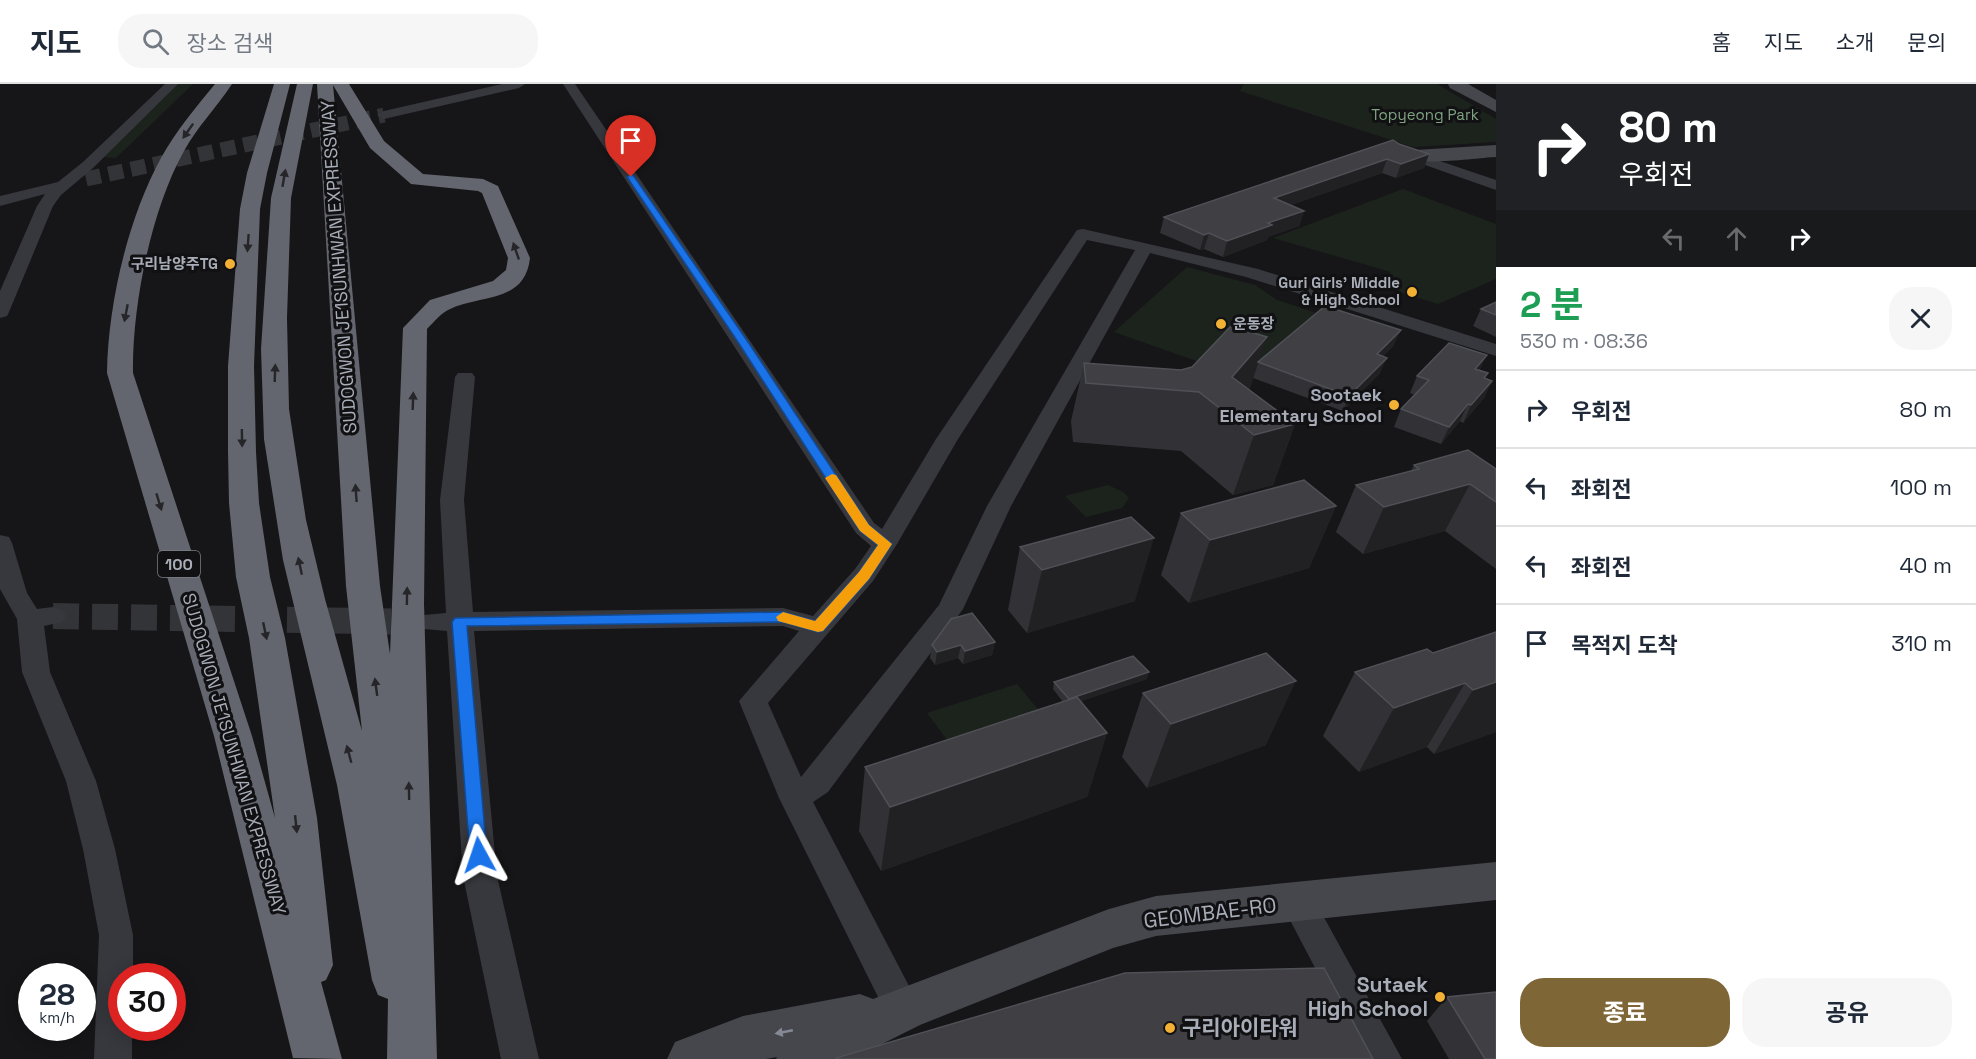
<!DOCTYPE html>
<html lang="ko">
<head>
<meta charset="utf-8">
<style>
  :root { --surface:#fff; --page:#f6f6f7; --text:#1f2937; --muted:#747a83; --line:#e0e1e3; --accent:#7e6636 }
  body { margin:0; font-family:"Space Grotesk","Noto Sans KR",sans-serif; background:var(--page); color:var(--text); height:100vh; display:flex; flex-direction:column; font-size:22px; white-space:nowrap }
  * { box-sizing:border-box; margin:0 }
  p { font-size:20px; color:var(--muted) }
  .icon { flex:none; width:33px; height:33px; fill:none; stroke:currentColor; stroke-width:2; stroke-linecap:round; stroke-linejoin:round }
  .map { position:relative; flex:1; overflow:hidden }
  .drawer { display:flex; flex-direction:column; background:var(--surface); width:480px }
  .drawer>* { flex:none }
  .guide { background:#202124; color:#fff; overflow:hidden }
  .speed { position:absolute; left:18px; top:879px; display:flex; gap:12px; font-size:30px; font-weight:700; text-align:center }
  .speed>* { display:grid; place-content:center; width:78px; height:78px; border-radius:50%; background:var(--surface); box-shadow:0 3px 15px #0003; line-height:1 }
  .speed small { font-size:15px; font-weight:400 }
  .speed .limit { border:9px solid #d22; background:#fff; color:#111 }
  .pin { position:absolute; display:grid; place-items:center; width:51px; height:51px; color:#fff; margin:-62px -26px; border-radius:50% 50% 50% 0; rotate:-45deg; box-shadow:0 0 6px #0007 }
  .pin .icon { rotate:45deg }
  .me { position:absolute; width:66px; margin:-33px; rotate:355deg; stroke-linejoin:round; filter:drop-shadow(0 0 4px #0008) }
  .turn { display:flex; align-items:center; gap:21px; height:126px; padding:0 24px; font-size:27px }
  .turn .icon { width:78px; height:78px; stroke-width:2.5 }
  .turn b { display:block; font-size:42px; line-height:51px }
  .lanes { display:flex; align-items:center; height:57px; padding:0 24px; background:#0003; justify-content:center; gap:30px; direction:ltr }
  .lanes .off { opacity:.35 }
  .round { display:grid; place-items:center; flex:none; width:63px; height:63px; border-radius:24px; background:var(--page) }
  .head { display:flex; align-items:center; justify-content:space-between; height:102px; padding:0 24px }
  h1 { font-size:36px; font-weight:700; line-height:45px; color:#1e9e55 }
  .action { display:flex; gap:12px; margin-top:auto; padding:12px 24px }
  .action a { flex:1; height:69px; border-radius:24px; background:var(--accent); color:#fff; font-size:24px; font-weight:700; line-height:69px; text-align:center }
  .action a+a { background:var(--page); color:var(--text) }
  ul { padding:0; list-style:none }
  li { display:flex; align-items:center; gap:18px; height:78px; padding:0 24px; border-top:2px solid var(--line) }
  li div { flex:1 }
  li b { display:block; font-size:22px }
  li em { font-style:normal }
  header { display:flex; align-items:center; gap:36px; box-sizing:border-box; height:84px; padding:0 30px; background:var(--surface); border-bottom:2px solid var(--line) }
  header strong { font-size:28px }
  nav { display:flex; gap:33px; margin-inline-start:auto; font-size:21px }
  .search { width:420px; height:54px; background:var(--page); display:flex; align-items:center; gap:15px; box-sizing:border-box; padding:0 21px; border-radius:24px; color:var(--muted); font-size:22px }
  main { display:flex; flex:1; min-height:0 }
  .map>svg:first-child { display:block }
  .green { fill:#1c231d }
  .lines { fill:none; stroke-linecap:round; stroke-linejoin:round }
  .street-tunnel-far1 { stroke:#333438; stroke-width:15; stroke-dasharray:15 8; stroke-linecap:butt }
  .street-tunnel { stroke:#333438; stroke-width:26; stroke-dasharray:26 13; stroke-linecap:butt }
  .street { fill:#37383d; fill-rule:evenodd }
  .secondary { fill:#45474d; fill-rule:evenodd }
  .highway { fill:#63666e; fill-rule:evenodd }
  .wall { fill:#323236 }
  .shaded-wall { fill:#212124 }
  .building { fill:#3f3f44; stroke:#4f5156; stroke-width:1.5 }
  .oneway { fill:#26262a }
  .oneway2 { fill:#858993 }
  .route { fill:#1a73e8; stroke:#114b97; stroke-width:1.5 }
  .slow { fill:#f59e0b }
  .poi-dot { fill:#f2b134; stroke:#111113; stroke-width:2 }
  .labels { text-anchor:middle; stroke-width:6; stroke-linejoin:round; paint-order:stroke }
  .far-park-label { font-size:15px; fill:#7fa381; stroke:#111113 }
  .far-poi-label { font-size:15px; font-weight:bold; fill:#a8adb8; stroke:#111113; text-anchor:end }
  .shield { fill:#111113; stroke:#7b7e86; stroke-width:1.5 }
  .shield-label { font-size:16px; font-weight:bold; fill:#a8adb8 }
  .street-label { font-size:18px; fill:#a8adb8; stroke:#111113 }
  .poi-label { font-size:18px; font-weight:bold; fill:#a8adb8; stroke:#111113; text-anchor:end }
  .near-street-label { font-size:21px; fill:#a8adb8; stroke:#111113 }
  .near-poi-label { font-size:21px; font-weight:bold; fill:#a8adb8; stroke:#111113; text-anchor:end }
</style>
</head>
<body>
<header>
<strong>지도</strong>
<div class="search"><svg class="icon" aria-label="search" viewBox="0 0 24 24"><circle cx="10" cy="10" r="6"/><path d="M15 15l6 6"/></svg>장소 검색</div>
<nav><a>홈</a><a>지도</a><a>소개</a><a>문의</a></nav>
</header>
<main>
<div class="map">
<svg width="1496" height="975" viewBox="0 0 1496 975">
  <rect width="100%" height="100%" fill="#161618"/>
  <path class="green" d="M 174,0 L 193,0 L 116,74 L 101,73 Z
    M 1244,0 L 1437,0 L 1496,35 L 1496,58 L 1413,63 L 1240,7 Z
    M 1403,105 L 1496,140 L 1496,195 L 1438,220 L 1376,201 L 1391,188 L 1273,154 Z
    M 1187,183 L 1255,201 L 1277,216 L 1328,233 L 1262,294 L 1202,279 L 1114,248 Z
    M 1108,401 L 1123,408 L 1129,414 L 1122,424 L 1086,433 L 1065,412 Z
    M 1017,600 L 1042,630 L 950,660 L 927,629 Z"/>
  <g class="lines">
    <path class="street-tunnel-far1" d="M 86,95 L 384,31"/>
    <path class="street-tunnel" d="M 53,532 L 424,538"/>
    <path class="street" d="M 165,0 L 178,0 L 93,84 L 61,111 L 53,122 L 9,228 L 7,232 L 0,234 L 0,207 L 37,122 L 45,110 L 0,122 L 0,112 L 58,98 L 83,78 Z
      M 502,0 L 525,0 L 519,4 L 384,35 L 377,31 L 384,27 Z
      M 563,0 L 575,0 L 874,439 L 882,445 L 936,355 L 1077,146 L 1083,145 L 1258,185 L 1496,260 L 1496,272 L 1246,193 L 1150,169 L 1011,422 L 963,525 L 828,708 L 813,718 L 921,925 L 916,937 L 903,942 L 890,937 L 779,714 L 739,617 L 799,547 L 783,542 L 474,547 L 497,792 L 539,975 L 501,975 L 463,792 L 447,547 L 424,545 L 420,538 L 424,531 L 446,529 L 440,416 L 455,293 L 458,289 L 472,289 L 475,293 L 464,416 L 473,528 L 783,524 L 813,532 L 855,485 L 871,462 L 856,449 ZM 1087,156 L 1135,166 L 987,422 L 939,521 L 801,693 L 768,619 L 873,497 L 897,460 L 958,355 Z
      M 1413,68 L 1496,96 L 1496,106 L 1408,75 L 1406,72 Z
      M 0,451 L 9,453 L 12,459 L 27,509 L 37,525 L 53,523 L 62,526 L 66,532 L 62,538 L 44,542 L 50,588 L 96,697 L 115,765 L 133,851 L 133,892 L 122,892 L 122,944 L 132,944 L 132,975 L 94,975 L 99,851 L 83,765 L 66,697 L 22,588 L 17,535 L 0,505 Z
      M 1298,804 L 1310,808 L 1402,975 L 1363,975 L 1281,819 L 1286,808 Z"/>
    <path class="secondary" d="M 1448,0 L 1468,0 L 1496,16 L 1496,28 L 1450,4 Z
      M 1396,60 L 1415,66 L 1496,61 L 1496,73 C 1473,74 1400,86 1387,66 L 1389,62 Z
      M 1496,778 L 1496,816 L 1156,852 L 1113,864 L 920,941 L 852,975 L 776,975 L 777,973 L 766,975 L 667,975 L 675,958 L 743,932 L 860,910 L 873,915 L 1109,825 L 1156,812 Z"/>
    <path class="highway" d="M 215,0 L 232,0 C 217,23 197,43 184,67 C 151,126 132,222 133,289 L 252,652 L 275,734 L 249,554 L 236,493 L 229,419 L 228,368 L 228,282 L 240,125 L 247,89 L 274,0 L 290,0 L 267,89 L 260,125 L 254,282 L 256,368 L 259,419 L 270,493 L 285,554 L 317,734 L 333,881 L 326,896 L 321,898 L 342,975 L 293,974 L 214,652 L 107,289 C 108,220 128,134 161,74 C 176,47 196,23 215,0 Z
      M 297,0 L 313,0 L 291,114 L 287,234 L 289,325 L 306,436 L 325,515 L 362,647 L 346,502 L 317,0 L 349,0 L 384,57 L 423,90 L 483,95 L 498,102 L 530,174 C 525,220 480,210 448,226 C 440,230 434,238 427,245 L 424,520 L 437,975 L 387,975 L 388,915 L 378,911 L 372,896 L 337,701 L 283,476 L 264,355 L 261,265 L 271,114 ZM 333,1 L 370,64 L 411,100 L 478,107 L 482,109 L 508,174 L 506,186 L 493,197 L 430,216 L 403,244 L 390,570 L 380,502 Z"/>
  </g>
  <path class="wall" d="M 1399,60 L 1429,70 L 1424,84 L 1396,94 L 1382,89 L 1291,121 L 1304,127 L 1299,142 L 1268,153 L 1267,156 L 1223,173 L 1204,165 L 1200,166 L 1160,149 L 1164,133 Z
    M 1496,218 L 1496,253 L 1473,242 L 1481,225 Z
    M 1394,261 L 1383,272 L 1380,289 L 1343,327 L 1253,294 L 1249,306 L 1295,340 L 1273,401 L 1233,411 L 1181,367 L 1073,358 L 1071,337 L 1084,279 L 1181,286 L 1259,278 Z
    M 1479,286 L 1486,295 L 1492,297 L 1484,314 L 1463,339 L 1460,337 L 1441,360 L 1394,343 L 1401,325 L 1415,311 L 1410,309 L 1417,292 Z
    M 1414,381 L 1496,385 L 1496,485 L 1445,447 L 1363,470 L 1336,448 L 1356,401 L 1411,387 Z
    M 1336,422 L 1309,484 L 1189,519 L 1161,491 L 1181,429 Z
    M 1020,463 L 1135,517 L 1027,549 L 1008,526 Z
    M 1496,548 L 1496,648 L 1434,670 L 1427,663 L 1359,688 L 1323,652 L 1355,588 L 1433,569 Z
    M 995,558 L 992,571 L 963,580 L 958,574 L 935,581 L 930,574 L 932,561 Z
    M 1147,595 L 1081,617 L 1107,649 L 1087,713 L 881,787 L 859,747 L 865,683 L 1063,618 L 1053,605 L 1054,598 Z
    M 1143,609 L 1266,661 L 1147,704 L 1122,673 Z
    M 1447,913 L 1496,975 L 1449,975 L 1427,937 Z"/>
  <path class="shaded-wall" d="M 1429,70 L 1424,84 L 1396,94 L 1401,80 Z
    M 1387,75 L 1382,89 L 1269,129 L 1274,114 Z
    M 1304,127 L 1299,142 L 1268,153 L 1267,156 L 1223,173 L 1227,157 L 1268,139 Z
    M 1209,149 L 1204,165 L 1200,166 L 1204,151 Z
    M 1401,246 L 1394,261 L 1370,285 L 1377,270 Z
    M 1267,253 L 1248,310 L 1232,293 Z
    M 1487,271 L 1479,288 L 1475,285 Z
    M 1387,274 L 1380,289 L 1343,327 L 1349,312 Z
    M 1492,297 L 1484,314 L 1463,339 L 1471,321 Z
    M 1468,320 L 1460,337 L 1441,360 L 1449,343 Z
    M 1295,340 L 1273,401 L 1233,411 L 1254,351 Z
    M 1470,400 L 1445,447 L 1363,470 L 1384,423 Z
    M 1336,422 L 1309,484 L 1189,519 L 1210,456 Z
    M 1154,454 L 1135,517 L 1027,549 L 1042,486 Z
    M 995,558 L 992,571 L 963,580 L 965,567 Z
    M 961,561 L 958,574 L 935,581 L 937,568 Z
    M 1149,588 L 1147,595 L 1067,622 L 1069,615 Z
    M 1296,597 L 1266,661 L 1147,704 L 1171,640 Z
    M 1496,598 L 1496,648 L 1434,670 L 1473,606 Z
    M 1465,599 L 1427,663 L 1359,688 L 1394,624 Z
    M 1107,649 L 1087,713 L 881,787 L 890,723 Z"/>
  <path class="building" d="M 1393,56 L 1399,60 L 1429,70 L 1401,80 L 1387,75 L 1274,114 L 1304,127 L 1268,139 L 1272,141 L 1227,157 L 1209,149 L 1204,151 L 1164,133 Z
    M 1496,218 L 1496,231 L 1481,225 Z
    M 1325,222 L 1401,246 L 1377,270 L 1387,274 L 1349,312 L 1258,278 Z
    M 1231,242 L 1267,253 L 1232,293 L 1295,340 L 1254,351 L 1199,308 L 1086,299 L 1084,279 L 1181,286 L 1192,283 Z
    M 1449,259 L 1487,271 L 1475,285 L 1488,289 L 1484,294 L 1492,297 L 1471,321 L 1468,320 L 1449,343 L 1401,325 L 1429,296 L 1417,292 Z
    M 1468,366 L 1496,385 L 1496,418 L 1470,400 L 1384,423 L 1356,401 L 1419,385 L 1414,381 Z
    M 1304,396 L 1336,422 L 1210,456 L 1181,429 Z
    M 1131,433 L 1154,454 L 1042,486 L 1020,463 Z
    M 972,529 L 995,558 L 965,567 L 961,561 L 937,568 L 932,561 L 951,535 Z
    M 1496,548 L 1496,598 L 1473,606 L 1465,599 L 1394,624 L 1355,588 L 1427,565 L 1433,569 Z
    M 1266,569 L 1296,597 L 1171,640 L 1143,609 Z
    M 1133,572 L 1149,588 L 1069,615 L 1054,598 Z
    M 1077,613 L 1107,649 L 890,723 L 865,683 Z
    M 1324,884 L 1373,975 L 836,975 L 836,974 L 1125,889 Z
    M 1496,908 L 1496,975 L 1485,975 L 1447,913 Z"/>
  <defs><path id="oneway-solid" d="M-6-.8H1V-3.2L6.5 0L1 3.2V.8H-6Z" transform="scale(1.5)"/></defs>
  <g class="oneway">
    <use href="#oneway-solid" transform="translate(188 47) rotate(125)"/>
    <use href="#oneway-solid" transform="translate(284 94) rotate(-80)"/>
    <use href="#oneway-solid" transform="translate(248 159) rotate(94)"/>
    <use href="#oneway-solid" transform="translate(516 167) rotate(-109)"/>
    <use href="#oneway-solid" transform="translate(126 229) rotate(101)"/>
    <use href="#oneway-solid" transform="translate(275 289) rotate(-88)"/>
    <use href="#oneway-solid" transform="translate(413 317) rotate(-88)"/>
    <use href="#oneway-solid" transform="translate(242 354) rotate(89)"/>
    <use href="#oneway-solid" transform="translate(356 409) rotate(-94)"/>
    <use href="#oneway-solid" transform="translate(159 418) rotate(73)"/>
    <use href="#oneway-solid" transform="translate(300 482) rotate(-102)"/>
    <use href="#oneway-solid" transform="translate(407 512) rotate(-89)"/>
    <use href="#oneway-solid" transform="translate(265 547) rotate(78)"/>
    <use href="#oneway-solid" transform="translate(376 603) rotate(-98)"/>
    <use href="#oneway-solid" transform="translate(349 670) rotate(-105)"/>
    <use href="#oneway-solid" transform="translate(409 707) rotate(-91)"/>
    <use href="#oneway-solid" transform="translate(296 740) rotate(84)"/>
  </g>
  <use class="oneway2" href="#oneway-solid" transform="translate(784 948) rotate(169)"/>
  <path class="route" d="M 631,90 L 633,91 L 748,258 L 869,441 L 892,460 L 869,495 L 823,547 L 818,548 L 783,538 L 467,542 L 487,771 L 485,777 L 479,779 L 472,777 L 470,771 L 452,538 L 455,534 L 783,528 L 815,537 L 859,488 L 878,461 L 860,447 L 738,258 L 627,93 Z"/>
  <path class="slow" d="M 832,390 L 836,391 L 869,441 L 892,460 L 869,495 L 823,547 L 818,548 L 778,537 L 776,533 L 783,528 L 815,537 L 859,488 L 878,461 L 860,447 L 825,394 Z"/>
  <g class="poi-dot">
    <circle cx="230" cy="180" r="6"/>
    <circle cx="1412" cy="208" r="6"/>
    <circle cx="1221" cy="240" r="6"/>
    <circle cx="1394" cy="321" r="6"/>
    <circle cx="1440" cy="913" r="6"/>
    <circle cx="1170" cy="944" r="6"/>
  </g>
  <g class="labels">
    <g class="far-park-label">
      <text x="1425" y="36">Topyeong Park</text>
    </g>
    <g class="far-poi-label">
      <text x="218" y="185">구리남양주TG</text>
      <text x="1400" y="204">Guri Girls' Middle<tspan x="1400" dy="17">&amp; High School</tspan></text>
      <text x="1233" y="245" text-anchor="start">운동장</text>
    </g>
    <rect class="shield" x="158" y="467" width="42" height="26" rx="4.5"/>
    <g class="shield-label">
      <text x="179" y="486">100</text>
    </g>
    <g class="street-label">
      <text transform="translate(339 183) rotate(-94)" y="6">SUDOGWON JE1SUNHWAN EXPRESSWAY</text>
      <text transform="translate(234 670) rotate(74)" y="6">SUDOGWON JE1SUNHWAN EXPRESSWAY</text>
    </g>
    <g class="poi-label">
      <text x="1382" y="317">Sootaek<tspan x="1382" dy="21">Elementary School</tspan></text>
    </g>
    <g class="near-street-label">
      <text transform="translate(1210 829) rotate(-7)" y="7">GEOMBAE-RO</text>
    </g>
    <g class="near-poi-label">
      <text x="1428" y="908">Sutaek<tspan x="1428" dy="24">High School</tspan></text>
      <text x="1182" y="951" text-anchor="start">구리아이타워</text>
    </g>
  </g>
</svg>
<div class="speed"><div>28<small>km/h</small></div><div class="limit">30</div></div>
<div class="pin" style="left:631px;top:93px;background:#d93025"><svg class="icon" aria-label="arrive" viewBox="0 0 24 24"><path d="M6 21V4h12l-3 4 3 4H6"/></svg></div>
<svg class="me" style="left:479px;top:771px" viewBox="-20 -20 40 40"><path d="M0-17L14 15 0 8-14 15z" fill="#1a73e8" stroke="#fff" stroke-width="4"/></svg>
</div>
<section class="drawer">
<div class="guide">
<div class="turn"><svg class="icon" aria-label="right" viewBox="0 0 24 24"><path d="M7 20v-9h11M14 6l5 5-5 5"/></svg><div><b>80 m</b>우회전</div></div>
<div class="lanes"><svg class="icon off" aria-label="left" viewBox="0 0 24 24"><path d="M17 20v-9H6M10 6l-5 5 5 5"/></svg><svg class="icon off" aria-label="ahead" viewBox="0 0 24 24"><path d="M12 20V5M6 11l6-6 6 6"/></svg><svg class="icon" aria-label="right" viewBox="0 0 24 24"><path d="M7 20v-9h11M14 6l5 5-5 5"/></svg></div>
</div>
<div class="head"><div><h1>2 분</h1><p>530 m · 08:36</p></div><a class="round"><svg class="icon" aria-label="close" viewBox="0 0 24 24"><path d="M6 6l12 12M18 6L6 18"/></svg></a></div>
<ul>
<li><svg class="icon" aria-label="right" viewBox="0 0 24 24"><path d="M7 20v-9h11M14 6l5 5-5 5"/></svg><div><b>우회전</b></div><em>80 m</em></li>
<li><svg class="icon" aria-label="left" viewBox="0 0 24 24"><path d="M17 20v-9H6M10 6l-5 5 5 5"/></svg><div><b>좌회전</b></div><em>100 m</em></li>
<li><svg class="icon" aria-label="left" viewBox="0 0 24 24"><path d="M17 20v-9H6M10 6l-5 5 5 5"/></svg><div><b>좌회전</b></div><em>40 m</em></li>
<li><svg class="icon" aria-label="arrive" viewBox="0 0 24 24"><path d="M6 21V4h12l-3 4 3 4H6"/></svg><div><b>목적지 도착</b></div><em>310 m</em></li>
</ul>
<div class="action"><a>종료</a><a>공유</a></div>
</section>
</main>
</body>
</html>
